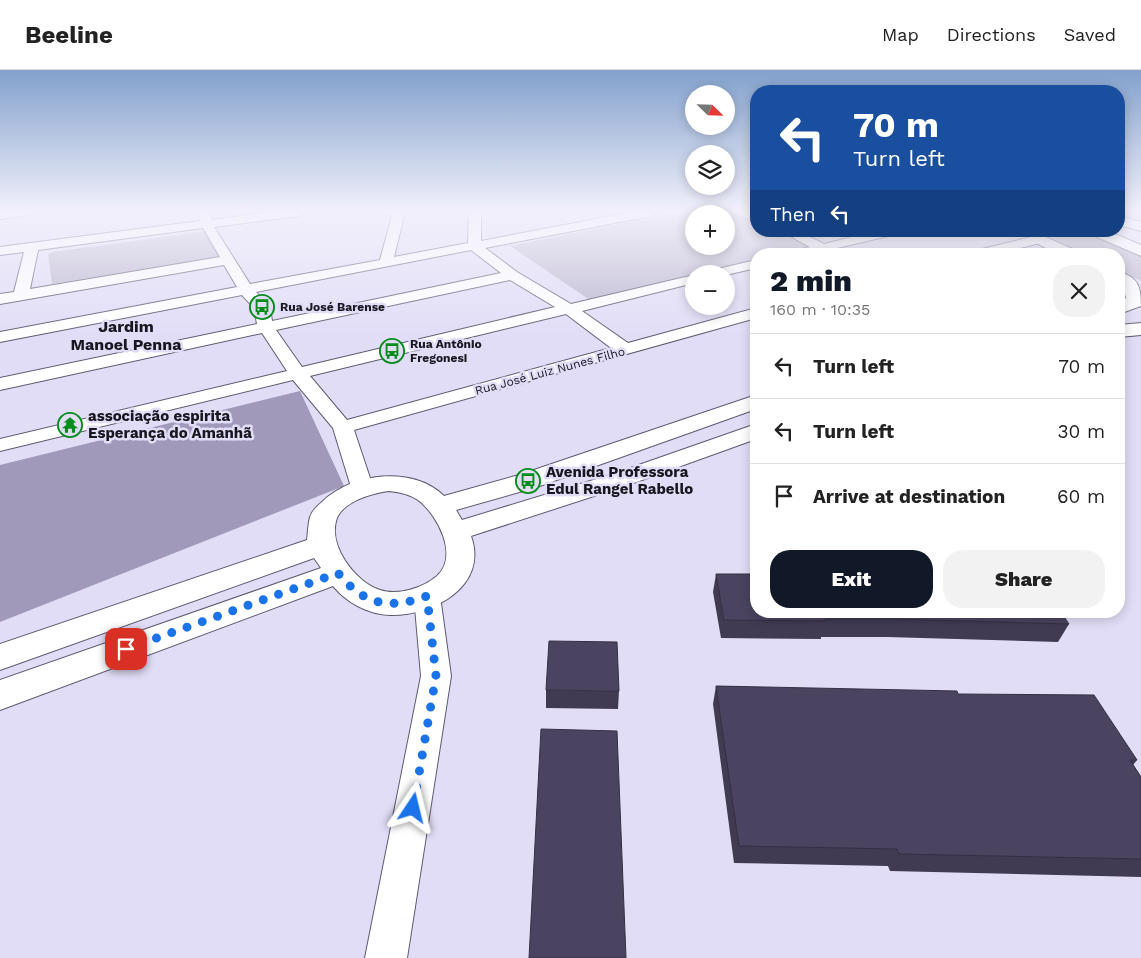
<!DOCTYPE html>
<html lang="en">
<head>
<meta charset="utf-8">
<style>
  :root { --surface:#fff; --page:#f2f2f2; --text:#222; --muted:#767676; --line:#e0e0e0; --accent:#111827 }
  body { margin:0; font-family:"Work Sans",sans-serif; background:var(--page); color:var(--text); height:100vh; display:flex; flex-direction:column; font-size:19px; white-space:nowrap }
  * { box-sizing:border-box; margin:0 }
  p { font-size:16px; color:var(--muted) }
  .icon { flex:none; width:28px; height:28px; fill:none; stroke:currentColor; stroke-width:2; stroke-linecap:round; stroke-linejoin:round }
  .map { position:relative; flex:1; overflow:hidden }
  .sheet { position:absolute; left:750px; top:178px; width:375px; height:370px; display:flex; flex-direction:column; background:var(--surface); border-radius:20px; box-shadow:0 2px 12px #0003 }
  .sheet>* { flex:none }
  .top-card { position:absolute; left:750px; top:15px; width:375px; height:152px; border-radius:20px; box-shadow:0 2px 12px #0003; background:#1a4fa0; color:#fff; overflow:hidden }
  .needle { width:32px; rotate:113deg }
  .buttons { position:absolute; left:685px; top:15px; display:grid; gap:10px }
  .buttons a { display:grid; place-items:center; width:50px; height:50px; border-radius:50%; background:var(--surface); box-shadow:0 2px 12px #0003; font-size:25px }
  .pin { position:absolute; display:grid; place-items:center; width:42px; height:42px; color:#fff; margin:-21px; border-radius:10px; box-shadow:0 2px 8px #0006 }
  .me { position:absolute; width:55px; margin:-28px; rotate:10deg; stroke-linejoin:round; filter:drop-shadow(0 0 4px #0008) }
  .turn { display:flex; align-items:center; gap:18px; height:105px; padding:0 20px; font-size:22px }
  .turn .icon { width:65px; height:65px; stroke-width:2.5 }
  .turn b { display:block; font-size:35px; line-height:42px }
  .then { display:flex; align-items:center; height:48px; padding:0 20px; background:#0003; gap:10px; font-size:19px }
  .round { display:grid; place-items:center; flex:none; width:52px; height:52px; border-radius:20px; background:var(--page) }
  .summary { display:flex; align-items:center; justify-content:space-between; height:85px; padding:0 20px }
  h1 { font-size:30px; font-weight:800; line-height:38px; color:var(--accent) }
  .button { display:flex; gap:10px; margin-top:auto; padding:10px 20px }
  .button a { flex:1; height:58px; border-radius:20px; background:var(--accent); color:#fff; font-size:20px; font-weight:800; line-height:58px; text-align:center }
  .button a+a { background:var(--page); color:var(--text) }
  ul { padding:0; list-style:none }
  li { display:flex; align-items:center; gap:15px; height:65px; padding:0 20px; border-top:1px solid var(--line) }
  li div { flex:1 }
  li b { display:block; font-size:19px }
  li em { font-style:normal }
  header { display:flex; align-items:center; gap:30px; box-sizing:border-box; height:70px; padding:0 25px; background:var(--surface); border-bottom:1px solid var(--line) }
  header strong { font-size:24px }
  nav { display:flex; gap:28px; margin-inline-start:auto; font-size:18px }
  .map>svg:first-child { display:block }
  .green { fill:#bcb7cf; fill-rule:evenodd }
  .forest { fill:#a099ba }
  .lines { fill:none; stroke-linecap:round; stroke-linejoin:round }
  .street-casing { stroke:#5e5a6f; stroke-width:2 }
  .secondary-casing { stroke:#5e5a6f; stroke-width:2 }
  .highway-casing { stroke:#5e5a6f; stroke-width:2 }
  .street { fill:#fff; fill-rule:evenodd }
  .secondary { fill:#fff; fill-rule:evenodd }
  .highway { fill:#fff; fill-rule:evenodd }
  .wall { fill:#403a53 }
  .building { fill:#4a4460; stroke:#343043 }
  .route { stroke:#1a73e8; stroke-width:9; stroke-dasharray:0 16.2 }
  .labels { text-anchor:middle; stroke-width:5; stroke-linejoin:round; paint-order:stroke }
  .far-poi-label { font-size:12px; font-weight:bold; fill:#18161f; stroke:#e2ddf7; text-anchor:start }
  .far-street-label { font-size:12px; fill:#18161f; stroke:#e2ddf7 }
  .poi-label { font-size:15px; font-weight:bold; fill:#18161f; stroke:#e2ddf7; text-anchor:start }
  .far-district-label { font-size:16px; font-weight:bold; fill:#18161f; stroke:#e2ddf7 }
</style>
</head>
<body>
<header>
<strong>Beeline</strong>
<nav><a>Map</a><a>Directions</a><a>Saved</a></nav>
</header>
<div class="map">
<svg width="1141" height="888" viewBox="0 0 1141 888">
  <rect width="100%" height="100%" fill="#e2ddf7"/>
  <path class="green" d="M 678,142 L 732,142 L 756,152 L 756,161 L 778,161 L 811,175 L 777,184 L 756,184 L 756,189 L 590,230 L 510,176 ZM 694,144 L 726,144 L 726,176 L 694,176 Z
    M 1039,161 L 1085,161 L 1141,186 L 1141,211 L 1119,200 L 1119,184 L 1085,184 Z
    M 201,162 L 210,163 L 220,187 L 52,214 L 48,184 L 52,182 Z"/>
  <path class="forest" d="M 300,321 L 344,416 L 0,552 L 0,395 Z"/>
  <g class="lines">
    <defs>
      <path id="street" d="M 0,142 L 30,142 L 24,146 L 0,149 Z
        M 198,142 L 210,142 L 212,150 L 271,142 L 305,142 L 299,146 L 214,157 L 250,214 L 380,190 L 393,142 L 405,142 L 394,187 L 468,173 L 469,142 L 481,142 L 481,171 L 632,142 L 657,142 L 651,146 L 485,178 L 517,202 L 571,234 L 694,205 L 694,213 L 582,241 L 628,273 L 756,238 L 756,248 L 354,360 L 373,417 L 370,422 L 362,424 L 354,422 L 351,417 L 333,358 L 293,310 L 0,381 L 0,369 L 287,301 L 262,263 L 0,320 L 0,308 L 257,254 L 254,238 L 242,225 L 0,272 L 0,262 L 237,217 L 224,195 L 0,234 L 0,224 L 14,222 L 24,182 L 0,185 L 0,177 L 200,151 ZM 203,158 L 220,187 L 30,219 L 38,180 ZM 471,180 L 501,203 L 272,251 L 270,237 L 256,222 ZM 510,210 L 555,237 L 302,297 L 276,260 ZM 566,244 L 611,278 L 347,350 L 310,306 Z
        M 737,142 L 756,144 L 756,152 L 739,145 Z
        M 781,161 L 798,161 L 824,174 L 876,161 L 899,161 L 897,164 L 833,179 L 832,183 C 822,185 802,184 790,184 L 792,181 L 810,177 Z
        M 1039,165 L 1044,166 L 1045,169 L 1044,172 L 996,184 L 972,184 L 974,181 Z
        M 756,190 L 756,198 L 726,205 L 726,204 L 707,204 L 709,201 Z
        M 427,516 L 437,519 L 440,526 L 451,606 L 407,888 L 365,888 L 421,606 L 414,526 L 417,519 Z"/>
      <path id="secondary" d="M 1119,146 L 1141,152 L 1141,161 L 1119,155 Z
        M 1039,164 L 1077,181 L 1079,184 L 1058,184 L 1034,172 L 1031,169 L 1034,166 Z
        M 1119,202 C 1139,207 1141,218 1141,236 L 1119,244 L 1119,232 L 1126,228 L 1124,220 L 1119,215 Z
        M 1141,253 L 1141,265 L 1119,267 L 1119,255 Z
        M 756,325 L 756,339 L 537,417 L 456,440 L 462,450 L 613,404 L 756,354 L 756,369 L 631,414 L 471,466 C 489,516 433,546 390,545 C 368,544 347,533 333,516 L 0,640 L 0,610 L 321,498 L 314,488 L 0,600 L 0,574 L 307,470 C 308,462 308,454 310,447 C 312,441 317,436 322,432 C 351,403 413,395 444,426 L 519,405 ZM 389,421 C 399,422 409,424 418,430 C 438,445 459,486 437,506 C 423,518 398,526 380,520 C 355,512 327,475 337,448 C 344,431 373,423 389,421 Z"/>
      <path id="highway" d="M 1088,161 L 1108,161 L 1141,175 L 1141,186 L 1090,164 Z"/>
    </defs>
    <use href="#street" class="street-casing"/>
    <use href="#secondary" class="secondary-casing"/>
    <use href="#highway" class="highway-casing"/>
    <use href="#street" class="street"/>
    <use href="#secondary" class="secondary"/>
    <use href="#highway" class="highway"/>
  </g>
  <path class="wall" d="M 716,504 L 1069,554 L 1058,572 L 887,567 L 821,567 L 821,569 L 721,568 L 713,522 Z
    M 716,616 L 958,624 L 1137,690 L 1133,695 L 1141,707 L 1141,807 L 890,801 L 888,796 L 734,793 L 713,634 Z
    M 546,620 L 619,621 L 618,639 L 546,638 Z"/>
  <path class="building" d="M 716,504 L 756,504 L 756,541 L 1060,541 L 1069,554 L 894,549 L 825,549 L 826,551 L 724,550 Z
    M 549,571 L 617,572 L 619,621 L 546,620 Z
    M 716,616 L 957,621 L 958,624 L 1094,625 L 1137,690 L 1130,690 L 1141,707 L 1141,789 L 899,784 L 897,779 L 739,776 Z
    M 541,659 L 617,661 L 626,888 L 529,888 Z"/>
  <linearGradient id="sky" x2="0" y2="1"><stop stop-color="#82a1cc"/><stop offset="0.53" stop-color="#f2f0fb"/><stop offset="1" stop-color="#f2f0fb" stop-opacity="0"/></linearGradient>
  <rect width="1141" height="266" fill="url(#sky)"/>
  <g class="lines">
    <path class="route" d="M 126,579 L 338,503 C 364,535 389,540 427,526 L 436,606 L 413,738"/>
  </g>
  <defs>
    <symbol id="bus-ring" viewBox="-11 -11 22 22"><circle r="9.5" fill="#e2ddf7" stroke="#068d1b" stroke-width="1.5"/><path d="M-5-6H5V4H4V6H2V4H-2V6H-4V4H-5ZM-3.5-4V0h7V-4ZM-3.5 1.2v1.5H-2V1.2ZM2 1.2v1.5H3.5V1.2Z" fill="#068d1b"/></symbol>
    <symbol id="temple-ring" viewBox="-11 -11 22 22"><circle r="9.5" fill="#e2ddf7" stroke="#068d1b" stroke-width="1.5"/><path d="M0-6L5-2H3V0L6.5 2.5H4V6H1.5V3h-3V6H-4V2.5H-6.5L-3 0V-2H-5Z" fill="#068d1b"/></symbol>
  </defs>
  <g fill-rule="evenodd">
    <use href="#bus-ring" x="248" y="223" width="28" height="28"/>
    <use href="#bus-ring" x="378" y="267" width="28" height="28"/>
    <use href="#temple-ring" x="56" y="341" width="28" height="28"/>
    <use href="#bus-ring" x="514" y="397" width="28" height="28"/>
  </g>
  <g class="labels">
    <g class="far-poi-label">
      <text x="280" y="241">Rua José Barense</text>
      <text x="410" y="278">Rua Antônio<tspan x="410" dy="14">Fregonesi</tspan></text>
    </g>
    <g class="far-street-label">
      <text transform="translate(550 301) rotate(-15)" y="4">Rua José Luiz Nunes Filho</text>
    </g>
    <g class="poi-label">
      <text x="88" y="351">associação espirita<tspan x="88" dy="17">Esperança do Amanhã</tspan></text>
      <text x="546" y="407">Avenida Professora<tspan x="546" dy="17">Edul Rangel Rabello</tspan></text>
    </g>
    <g class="far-district-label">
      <text x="126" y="262">Jardim<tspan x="126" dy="18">Manoel Penna</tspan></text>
    </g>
  </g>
</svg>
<div class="buttons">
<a><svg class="needle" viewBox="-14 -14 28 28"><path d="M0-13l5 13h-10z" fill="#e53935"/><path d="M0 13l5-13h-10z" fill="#767676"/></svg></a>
<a><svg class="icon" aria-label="layers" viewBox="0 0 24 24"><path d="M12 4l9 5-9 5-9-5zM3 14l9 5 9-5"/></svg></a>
<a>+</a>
<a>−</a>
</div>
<div class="pin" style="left:126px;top:579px;background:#d93025"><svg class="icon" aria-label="arrive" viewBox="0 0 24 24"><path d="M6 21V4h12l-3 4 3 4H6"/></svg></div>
<svg class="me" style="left:413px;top:738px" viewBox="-20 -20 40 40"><path d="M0-17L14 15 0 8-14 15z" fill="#1a73e8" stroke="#fff" stroke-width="4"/></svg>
<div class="top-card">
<div class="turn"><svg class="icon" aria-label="left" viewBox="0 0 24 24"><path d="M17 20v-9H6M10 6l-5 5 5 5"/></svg><div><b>70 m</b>Turn left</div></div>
<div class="then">Then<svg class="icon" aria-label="left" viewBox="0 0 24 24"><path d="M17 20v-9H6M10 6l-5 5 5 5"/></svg></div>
</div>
<section class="sheet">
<div class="summary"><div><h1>2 min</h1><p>160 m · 10:35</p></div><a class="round"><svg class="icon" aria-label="close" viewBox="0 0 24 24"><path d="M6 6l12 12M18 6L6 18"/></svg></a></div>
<ul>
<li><svg class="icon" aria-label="left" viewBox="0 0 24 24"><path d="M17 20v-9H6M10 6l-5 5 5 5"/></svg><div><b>Turn left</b></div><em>70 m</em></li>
<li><svg class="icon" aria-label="left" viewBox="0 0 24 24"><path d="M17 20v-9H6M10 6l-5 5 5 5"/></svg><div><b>Turn left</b></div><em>30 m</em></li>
<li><svg class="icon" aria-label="arrive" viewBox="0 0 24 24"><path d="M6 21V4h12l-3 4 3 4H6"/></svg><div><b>Arrive at destination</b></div><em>60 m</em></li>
</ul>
<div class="button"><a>Exit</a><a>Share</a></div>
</section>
</div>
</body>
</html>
